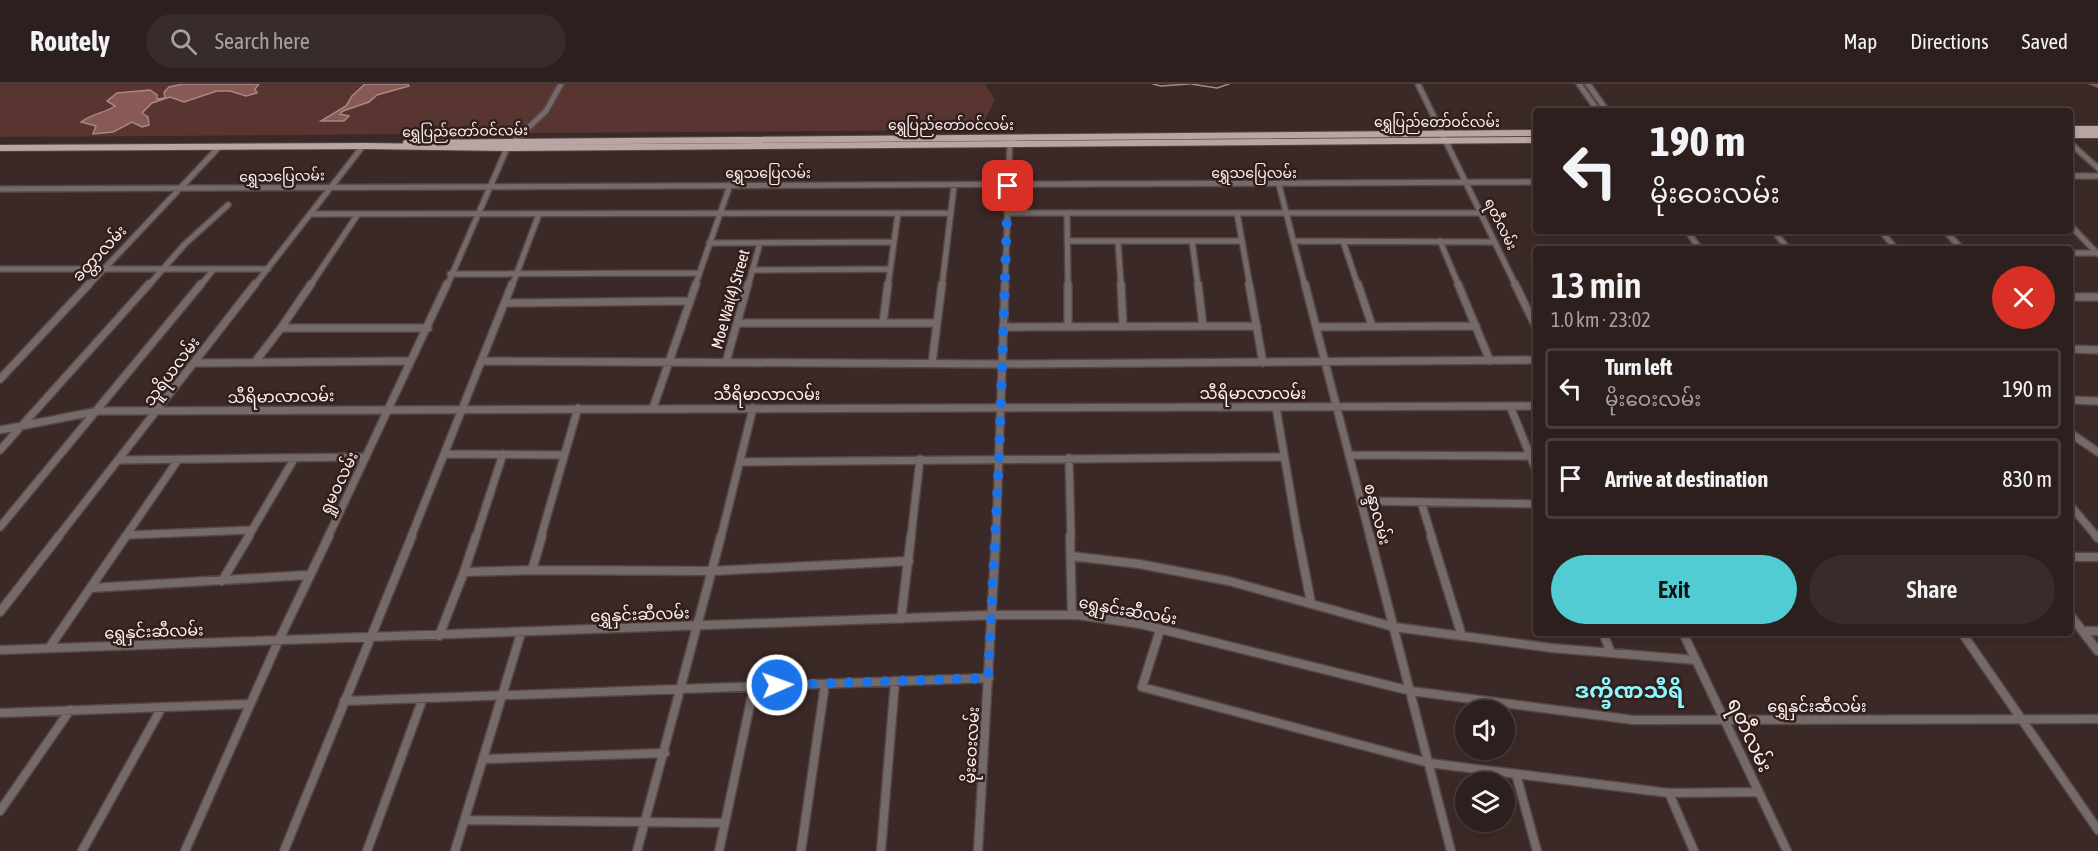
<!DOCTYPE html>
<html lang="en">
<head>
<meta charset="utf-8">
<style>
  :root { --surface:#2c1f1d; --page:#382c2a; --text:#f1f3f6; --muted:#a6a2a4; --line:#483d3b; --accent:#51ccd3 }
  body { margin:0; font-family:"Asap Condensed","Noto Sans Myanmar",sans-serif; background:var(--page); color:var(--text); height:100vh; display:flex; flex-direction:column; font-size:22px; white-space:nowrap }
  * { box-sizing:border-box; margin:0 }
  p { font-size:20px; color:var(--muted) }
  .icon { flex:none; width:33px; height:33px; fill:none; stroke:currentColor; stroke-width:2; stroke-linecap:round; stroke-linejoin:round }
  .map { position:relative; flex:1; overflow:hidden }
  .drawer { position:absolute; left:1533px; top:162px; width:540px; height:390px; display:flex; flex-direction:column; background:var(--surface); border-radius:6px; box-shadow:0 3px 9px #0003,0 0 0 2px var(--line) }
  .drawer>* { flex:none }
  .hud { position:absolute; left:1533px; top:24px; width:540px; height:126px; border-radius:6px; box-shadow:0 3px 9px #0003,0 0 0 2px var(--line); background:#2c1f1d; color:var(--text); overflow:hidden }
  .buttons { position:absolute; left:1455px; top:616px; display:grid; gap:12px }
  .buttons a { display:grid; place-items:center; width:60px; height:60px; border-radius:50%; background:var(--surface); box-shadow:0 3px 9px #0003,0 0 0 2px var(--line); font-size:30px }
  .pin { position:absolute; display:grid; place-items:center; width:51px; height:51px; color:#fff; margin:-26px; border-radius:12px; box-shadow:0 3px 9px #0006 }
  .me { position:absolute; width:66px; margin:-33px; rotate:88deg; stroke-linejoin:round; filter:drop-shadow(0 0 4px #0008) }
  .turn { display:flex; align-items:center; gap:21px; height:126px; padding:0 18px; font-size:27px }
  .turn .icon { width:78px; height:78px; stroke-width:2.5 }
  .turn b { display:block; font-size:42px; line-height:51px }
  .round { display:grid; place-items:center; flex:none; width:63px; height:63px; border-radius:32px; background:var(--page) }
  .head { display:flex; align-items:center; justify-content:space-between; height:102px; padding:0 18px }
  h1 { font-size:36px; font-weight:600; line-height:45px }
  .primary-button { display:flex; gap:12px; margin-top:auto; padding:12px 18px }
  .primary-button a { flex:1; height:69px; border-radius:36px; background:var(--accent); color:#111; font-size:24px; font-weight:600; line-height:69px; text-align:center }
  .primary-button a+a { background:var(--page); color:var(--text) }
  ul { padding:0; list-style:none }
  li { display:flex; align-items:center; gap:18px; height:81px; margin:0 12px 9px; padding:0 6px; border:3px solid var(--line); border-radius:6px }
  li div { flex:1 }
  li b { display:block; font-size:22px }
  li em { font-style:normal }
  header { display:flex; align-items:center; gap:36px; box-sizing:border-box; height:84px; padding:0 30px; background:var(--surface); border-bottom:2px solid var(--line) }
  header strong { font-size:28px }
  nav { display:flex; gap:33px; margin-inline-start:auto; font-size:21px }
  .search { width:420px; height:54px; background:var(--page); display:flex; align-items:center; gap:15px; box-sizing:border-box; padding:0 21px; border-radius:33px; color:var(--muted); font-size:22px }
  .map>svg:first-child { display:block }
  .green { fill:#593531 }
  .water { fill:#875a55; stroke:#aa8783; stroke-width:1.5 }
  .lines { fill:none; stroke-linecap:round; stroke-linejoin:round }
  .stream { stroke:#aa8783; stroke-width:1.5 }
  .river { fill:#875a55; fill-rule:evenodd }
  .minor-far2-casing { stroke:#564543; stroke-width:8 }
  .minor-far1-casing { stroke:#564543; stroke-width:10 }
  .minor-casing { stroke:#564543; stroke-width:11 }
  .major-casing { stroke:#564543; stroke-width:8 }
  .minor-far2 { stroke:#746a69; stroke-width:5 }
  .minor-far1 { stroke:#746a69; stroke-width:7 }
  .minor { stroke:#746a69; stroke-width:8 }
  .major { stroke:#b9a5a2; stroke-width:6 }
  .route { stroke:#1a73e8; stroke-width:10; stroke-dasharray:0 18 }
  .labels { text-anchor:middle; stroke-width:5; stroke-linejoin:round; paint-order:stroke }
  .far-street-label { font-size:14px; fill:#fdf0ef; stroke:#311f1d }
  .street-label { font-size:16px; fill:#fdf0ef; stroke:#311f1d }
  .near-street-label { font-size:20px; fill:#fdf0ef; stroke:#311f1d }
  .district-label { font-size:22px; font-weight:bold; fill:#8cf8fe; stroke:#311f1d }
</style>
</head>
<body>
<header>
<strong>Routely</strong>
<div class="search"><svg class="icon" aria-label="search" viewBox="0 0 24 24"><circle cx="10" cy="10" r="6"/><path d="M15 15l6 6"/></svg>Search here</div>
<nav><a>Map</a><a>Directions</a><a>Saved</a></nav>
</header>
<div class="map">
<svg width="2098" height="767" viewBox="0 0 2098 767">
  <rect width="100%" height="100%" fill="#3b2927"/>
  <path class="green" d="M 0,0 L 985,0 L 995,16 L 979,46 L 0,53 Z"/>
  <path class="water" d="M 183,0 L 259,0 L 255,5 L 257,9 L 246,12 L 230,7 L 217,7 L 184,18 L 170,13 L 152,19 L 142,29 L 148,33 L 149,41 L 142,43 L 132,38 L 113,48 L 93,50 L 96,42 L 81,38 C 95,28 103,30 115,22 L 107,17 L 117,9 L 150,6 L 157,11 L 157,15 L 165,14 L 164,8 L 169,3 Z
    M 365,0 L 408,0 L 409,2 L 377,11 L 369,18 L 343,27 L 340,30 L 349,32 L 344,37 L 321,37 L 346,22 L 352,12 Z"/>
  <g class="lines">
    <path class="stream" d="M 1153,0 L 1161,2 L 1189,0
      M 1191,0 L 1217,4 L 1229,0"/>
    <path class="river" d="M 2088,0 L 2098,0 L 2098,4 Z"/>
    <defs>
      <path id="minor-far2" d="M 1418,0 L 1516,202
        M 1579,0 L 1598,27
        M 1588,0 L 1607,27
        M 2070,59 L 2098,84
        M 2070,92 L 2098,92
        M 1279,101 L 1305,202
        M 0,105 L 1536,98
        M 1007,129 L 1480,129
        M 1067,129 L 1068,202
        M 1237,129 L 1250,202
        M 312,130 L 951,129
        M 2070,141 L 2098,170
        M 1687,147 L 1700,165
        M 1774,147 L 1788,165
        M 1881,147 L 1896,165
        M 1945,147 L 1962,165
        M 1067,157 L 1242,157
        M 1118,157 L 1121,202
        M 1192,157 L 1198,202
        M 1294,157 L 1494,158
        M 1343,157 L 1358,202
        M 1440,157 L 1459,202
        M 709,159 L 894,158
        M 2070,169 L 2097,169
        M 0,185 L 268,185
        M 752,186 L 890,185
        M 450,190 L 698,189
        M 88,202 L 219,63
        M 148,202 L 185,160 L 228,121
        M 200,202 L 214,185
        M 254,202 L 363,62
        M 310,202 L 358,130
        M 447,202 L 507,64 L 546,27 L 561,0
        M 512,202 L 539,130
        M 695,202 L 730,101
        M 748,202 L 760,159
        M 888,202 L 898,129
        M 942,202 L 954,102
        M 1005,202 L 1010,55"/>
      <path id="minor-far1" d="M 1068,200 L 1068,242
        M 1121,200 L 1123,242
        M 1198,200 L 1203,242
        M 1249,200 L 1263,279
        M 1305,200 L 1370,453
        M 1358,200 L 1372,242
        M 1458,200 L 1490,277
        M 1515,200 L 1536,243
        M 2070,213 L 2098,213
        M 505,219 L 688,217
        M 738,239 L 937,239
        M 883,239 L 888,200
        M 1003,243 L 1257,242
        M 1316,243 L 1476,242
        M 281,244 L 311,200
        M 2070,265 L 2098,266
        M 483,277 L 1001,280 L 1536,276
        M 255,278 L 281,244 L 428,244
        M 726,278 L 748,200
        M 194,279 L 410,277
        M 932,279 L 942,200
        M 0,295 L 89,200
        M 2070,316 L 2098,317
        M 1510,322 L 1536,386
        M 1276,323 L 1298,453
        M 653,324 L 696,200
        M 0,346 L 98,327 L 1536,322
        M 2070,349 L 2098,368
        M 0,366 L 149,200
        M 445,370 L 563,371
        M 1349,371 L 1530,372
        M 1069,374 L 1071,453
        M 120,376 L 366,373
        M 740,378 L 1283,373
        M 1361,417 L 1536,420
        M 1421,418 L 1432,453
        M 2070,421 L 2097,453
        M 0,443 L 201,200
        M 128,451 L 252,446
        M 58,453 L 255,200
        M 125,453 L 178,376
        M 248,453 L 294,375
        M 328,453 L 447,200
        M 411,453 L 512,200
        M 476,453 L 503,370
        M 541,453 L 578,324
        M 721,453 L 753,324
        M 911,453 L 920,375
        M 996,453 L 1005,200"/>
      <path id="minor" d="M 476,452 L 464,488 L 532,486
        M 542,452 L 532,486 L 712,487 L 909,477
        M 1070,452 L 1072,531
        M 1298,452 L 1311,519
        M 1370,452 L 1451,767
        M 1431,452 L 1462,552
        M 2096,452 L 2098,454
        M 1071,472 L 1139,480 L 1229,497 L 1394,543 L 1552,564 L 1696,576
        M 2070,473 L 2098,473
        M 222,497 L 249,452
        M 91,504 L 308,491
        M 0,528 L 59,452
        M 2070,531 L 2098,567
        M 901,535 L 911,452
        M 1160,546 L 1142,603 L 1429,679 L 1669,709 L 1759,708
        M 2083,547 L 2098,547
        M 1603,549 L 1611,569
        M 1683,549 L 1787,767
        M 1962,549 L 2098,746
        M 439,552 L 464,488
        M 49,564 L 126,452
        M 0,566 L 993,531 L 1078,531 L 1140,540 L 1411,607 L 1634,636 L 2098,635
        M 344,617 L 989,594
        M 0,629 L 250,620
        M 485,675 L 665,669
        M 1516,690 L 1537,767
        M 1669,709 L 1694,767
        M 0,727 L 70,626
        M 465,736 L 725,739 L 754,602
        M 82,767 L 162,623
        M 185,767 L 278,558 L 329,452
        M 284,767 L 412,452
        M 367,767 L 423,614
        M 455,767 L 521,549
        M 637,767 L 721,452
        M 719,767 L 725,739
        M 801,767 L 825,600
        M 881,767 L 895,597
        M 978,767 L 996,452"/>
      <path id="major" d="M 2070,45 L 2098,45
        M 2070,51 L 2098,51
        M 406,59 L 1536,49
        M 0,64 L 366,62 L 507,64 L 1536,56"/>
    </defs>
    <use href="#minor-far2" class="minor-far2-casing"/>
    <use href="#minor-far1" class="minor-far1-casing"/>
    <use href="#minor" class="minor-casing"/>
    <use href="#major" class="major-casing"/>
    <use href="#minor-far2" class="minor-far2"/>
    <use href="#minor-far1" class="minor-far1"/>
    <use href="#minor" class="minor"/>
    <use href="#major" class="major"/>
  </g>
  <g class="lines">
    <path class="route" d="M 777,601 L 988,594 L 999,374 L 1008,102"/>
  </g>
  <g class="labels">
    <g class="far-street-label">
      <text x="1437" y="43">ရွှေပြည်တော်ဝင်လမ်း</text>
      <text x="951" y="46">ရွှေပြည်တော်ဝင်လမ်း</text>
      <text transform="translate(465 47) rotate(-1)" y="5">ရွှေပြည်တော်ဝင်လမ်း</text>
      <text x="768" y="94">ရွှေသပြေလမ်း</text>
      <text x="1254" y="94">ရွှေသပြေလမ်း</text>
      <text transform="translate(282 92) rotate(-1)" y="5">ရွှေသပြေလမ်း</text>
      <text transform="translate(1501 140) rotate(64)" y="5">ရတီလမ်း</text>
    </g>
    <g class="street-label">
      <text transform="translate(99 169) rotate(-47)" y="6">ခတ္တာလမ်း</text>
      <text transform="translate(730 215) rotate(-74)" y="6">Moe Wai(4) Street</text>
      <text transform="translate(171 287) rotate(-53)" y="6">သူရိယလမ်း</text>
      <text x="1253" y="315">သီရိမာလာလမ်း</text>
      <text x="767" y="316">သီရိမာလာလမ်း</text>
      <text transform="translate(281 312) rotate(-1)" y="6">သီရိမာလာလမ်း</text>
      <text transform="translate(338 399) rotate(-64)" y="6">ရှုမဝလမ်း</text>
      <text transform="translate(1378 430) rotate(75)" y="6">စန္ဒာလမ်း</text>
      <text transform="translate(1128 526) rotate(10)" y="6">ရွှေနှင်းဆီလမ်း</text>
      <text transform="translate(640 530) rotate(-2)" y="6">ရွှေနှင်းဆီလမ်း</text>
      <text transform="translate(154 547) rotate(-2)" y="6">ရွှေနှင်းဆီလမ်း</text>
      <text x="1817" y="628">ရွှေနှင်းဆီလမ်း</text>
      <text transform="translate(971 661) rotate(-87)" y="6">မိုးဝေးလမ်း</text>
    </g>
    <g class="near-street-label">
      <text transform="translate(1750 651) rotate(65)" y="7">ရတီလမ်း</text>
    </g>
    <g class="district-label">
      <text x="1629" y="614">ဒက္ခိဏသီရိ</text>
    </g>
  </g>
</svg>
<div class="buttons">
<a><svg class="icon" aria-label="sound" viewBox="0 0 24 24"><path d="M4 9h4l5-4v14l-5-4H4zM17 9q2 3 0 6"/></svg></a>
<a><svg class="icon" aria-label="layers" viewBox="0 0 24 24"><path d="M12 4l9 5-9 5-9-5zM3 14l9 5 9-5"/></svg></a>
</div>
<div class="pin" style="left:1008px;top:102px;background:#d93025"><svg class="icon" aria-label="arrive" viewBox="0 0 24 24"><path d="M6 21V4h12l-3 4 3 4H6"/></svg></div>
<svg class="me" style="left:777px;top:601px" viewBox="-20 -20 40 40"><circle r="17" fill="#1a73e8" stroke="#fff" stroke-width="3"/><path d="M0-11L8 9 0 5-8 9z" fill="#fff"/></svg>
<div class="hud">
<div class="turn"><svg class="icon" aria-label="left" viewBox="0 0 24 24"><path d="M17 20v-9H6M10 6l-5 5 5 5"/></svg><div><b>190 m</b>မိုးဝေးလမ်း</div></div>
</div>
<section class="drawer">
<div class="head"><div><h1>13 min</h1><p>1.0 km · 23:02</p></div><a class="round" style="background:#d93025;color:#fff"><svg class="icon" aria-label="close" viewBox="0 0 24 24"><path d="M6 6l12 12M18 6L6 18"/></svg></a></div>
<ul>
<li><svg class="icon" aria-label="left" viewBox="0 0 24 24"><path d="M17 20v-9H6M10 6l-5 5 5 5"/></svg><div><b>Turn left</b><p>မိုးဝေးလမ်း</p></div><em>190 m</em></li>
<li><svg class="icon" aria-label="arrive" viewBox="0 0 24 24"><path d="M6 21V4h12l-3 4 3 4H6"/></svg><div><b>Arrive at destination</b></div><em>830 m</em></li>
</ul>
<div class="primary-button"><a>Exit</a><a>Share</a></div>
</section>
</div>
</body>
</html>
